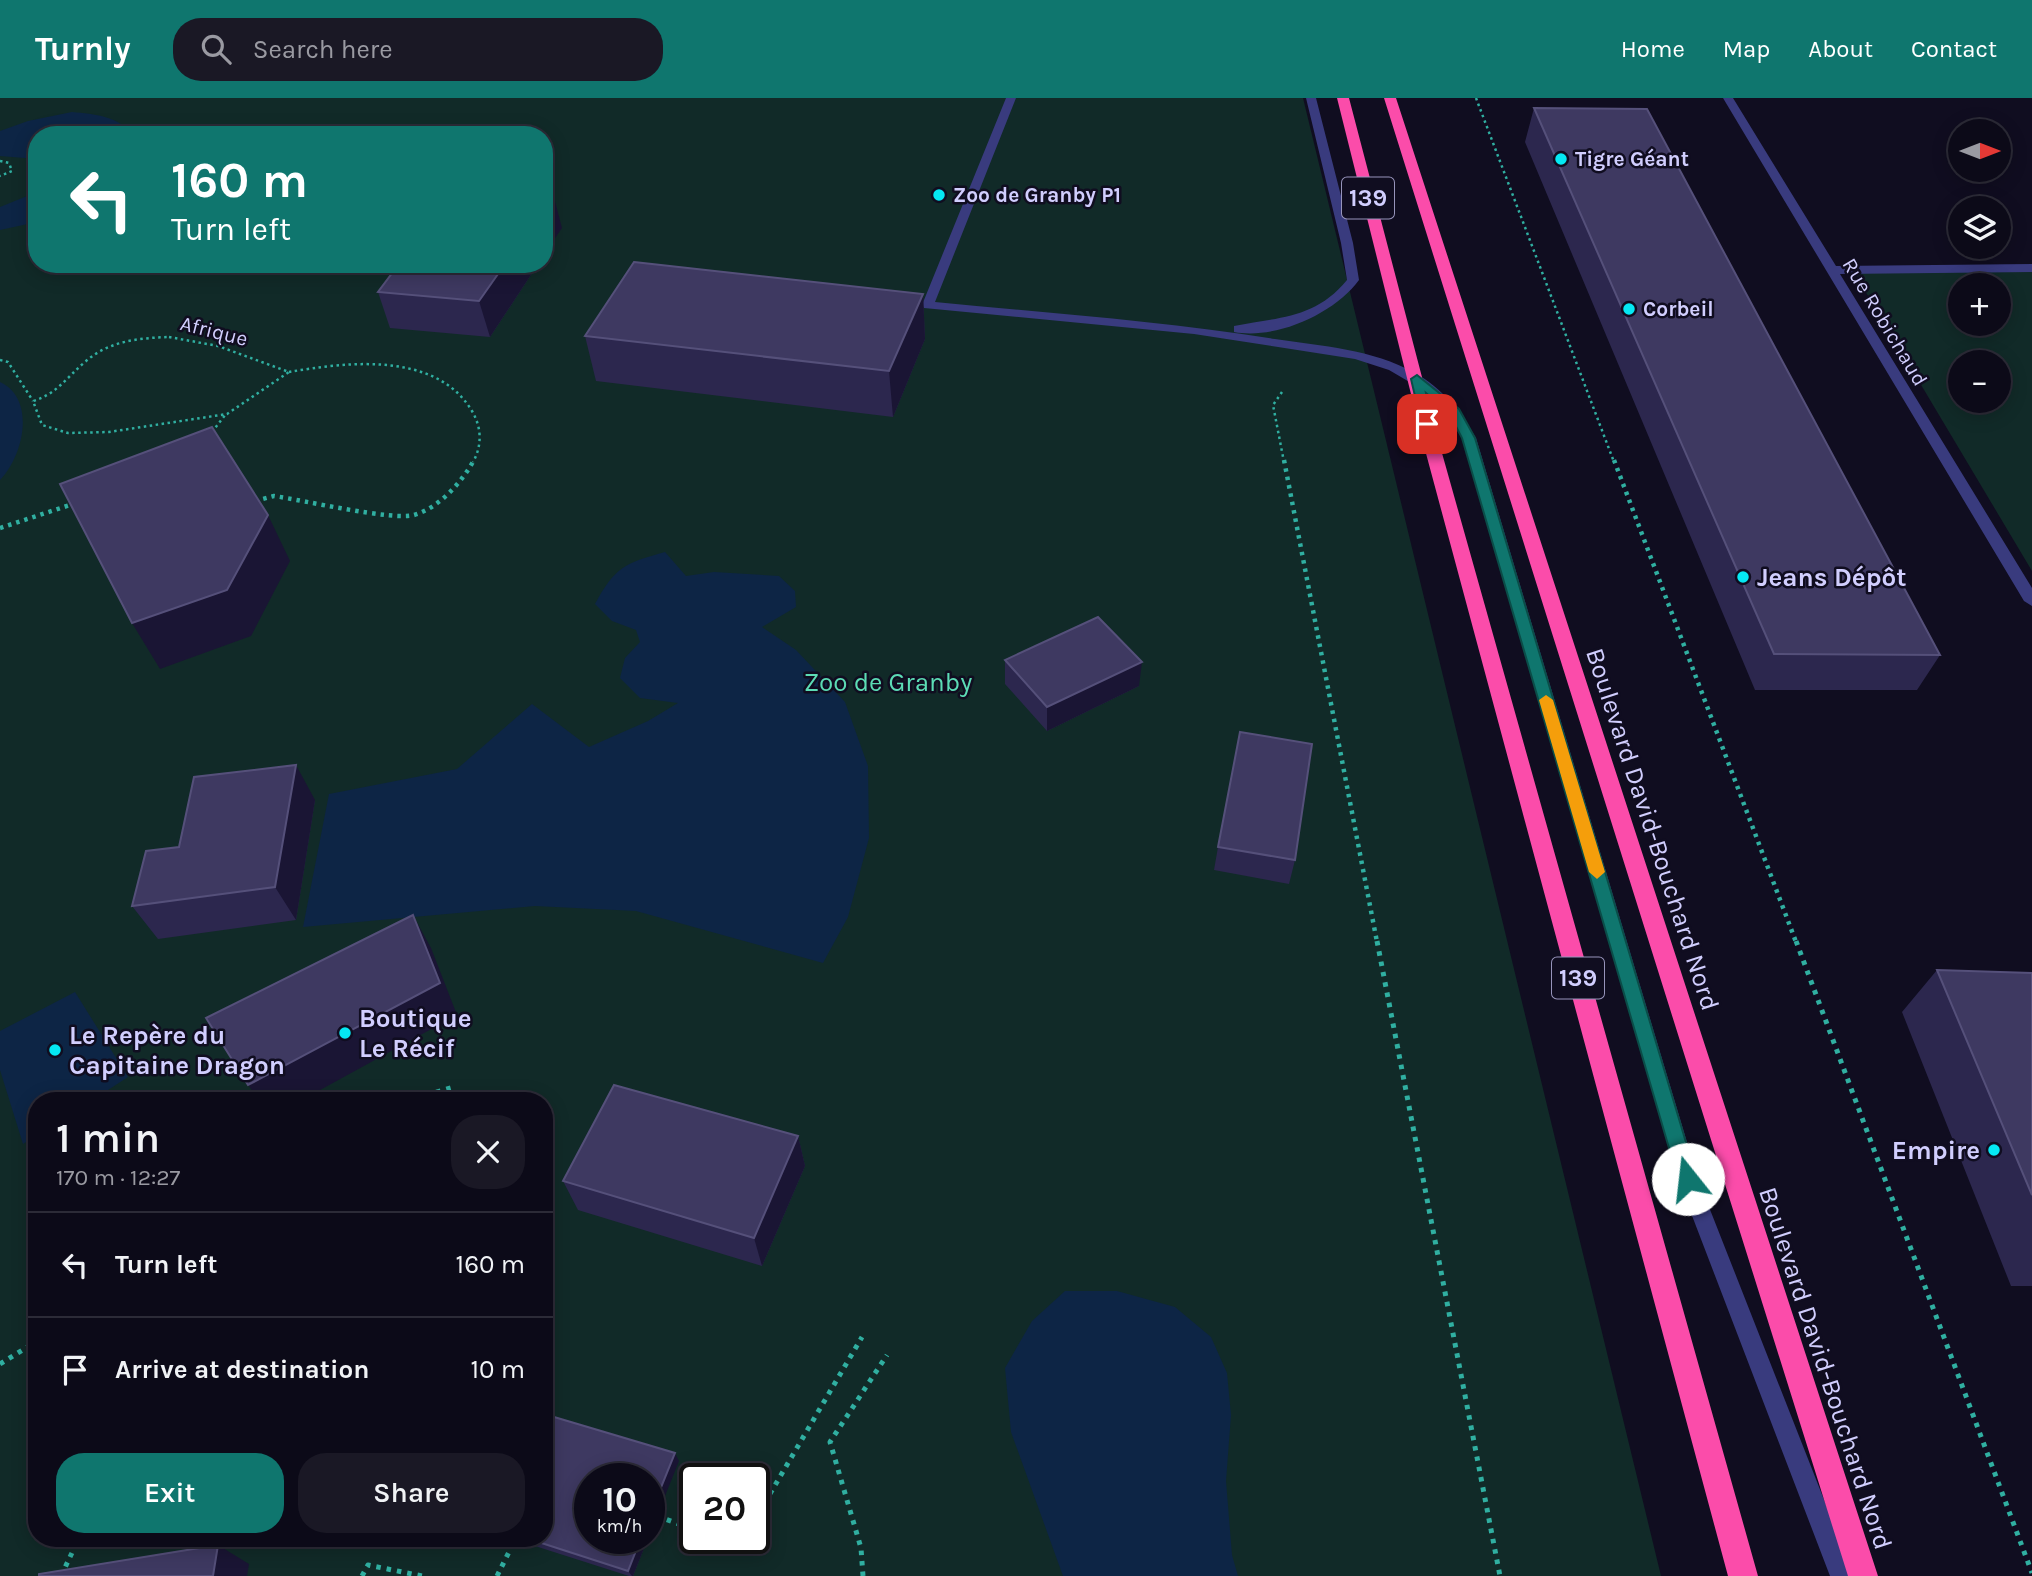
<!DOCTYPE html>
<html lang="en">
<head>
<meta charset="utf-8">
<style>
  :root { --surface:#0c0a18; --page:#1a1825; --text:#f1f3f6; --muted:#9a9aa2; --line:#2c2b37; --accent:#0f766e }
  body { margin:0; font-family:Karla,sans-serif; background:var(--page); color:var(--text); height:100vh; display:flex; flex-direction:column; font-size:26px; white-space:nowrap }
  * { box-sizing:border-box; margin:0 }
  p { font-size:23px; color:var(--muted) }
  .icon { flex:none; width:38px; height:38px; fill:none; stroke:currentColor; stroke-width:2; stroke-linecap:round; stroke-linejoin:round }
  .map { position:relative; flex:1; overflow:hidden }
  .side { position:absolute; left:28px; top:994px; width:525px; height:455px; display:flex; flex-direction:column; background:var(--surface); border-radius:28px; box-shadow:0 4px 18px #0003,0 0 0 2px var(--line) }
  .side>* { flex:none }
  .banner { position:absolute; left:28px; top:28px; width:525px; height:147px; border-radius:28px; box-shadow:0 4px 18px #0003,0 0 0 2px var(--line); background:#0f766e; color:#fff; overflow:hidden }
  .needle { width:46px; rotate:90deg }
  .buttons { position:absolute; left:1948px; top:21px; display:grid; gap:14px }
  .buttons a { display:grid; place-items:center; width:63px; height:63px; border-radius:50%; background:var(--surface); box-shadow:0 4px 18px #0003,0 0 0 2px var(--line); font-size:35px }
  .speed { position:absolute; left:574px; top:1365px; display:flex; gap:14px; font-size:35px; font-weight:700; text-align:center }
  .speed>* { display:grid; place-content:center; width:91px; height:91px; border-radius:50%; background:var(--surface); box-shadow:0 4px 18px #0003,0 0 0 2px var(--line); line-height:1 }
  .speed small { font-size:18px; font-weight:400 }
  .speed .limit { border:4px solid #111; border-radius:10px; background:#fff; color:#111 }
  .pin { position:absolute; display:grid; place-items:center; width:60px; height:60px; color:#fff; margin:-30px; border-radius:14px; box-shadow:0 4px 10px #0006 }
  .me { position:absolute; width:77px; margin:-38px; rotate:344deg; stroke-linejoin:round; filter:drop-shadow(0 0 5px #0008) }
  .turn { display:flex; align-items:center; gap:24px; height:147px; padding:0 28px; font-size:32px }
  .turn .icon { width:91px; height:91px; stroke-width:2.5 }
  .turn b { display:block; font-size:49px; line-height:60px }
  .round { display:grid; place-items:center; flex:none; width:74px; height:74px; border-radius:28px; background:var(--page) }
  .headline { display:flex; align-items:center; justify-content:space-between; height:119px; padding:0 28px }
  h1 { font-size:42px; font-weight:600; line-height:52px }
  .action { display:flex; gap:14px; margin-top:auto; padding:14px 28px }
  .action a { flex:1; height:80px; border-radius:28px; background:var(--accent); color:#fff; font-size:28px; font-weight:600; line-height:80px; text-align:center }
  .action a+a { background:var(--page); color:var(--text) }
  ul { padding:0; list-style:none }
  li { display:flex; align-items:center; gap:21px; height:105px; padding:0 28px; border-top:2px solid var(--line) }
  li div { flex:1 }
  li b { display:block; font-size:26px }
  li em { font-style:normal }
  header { display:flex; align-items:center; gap:42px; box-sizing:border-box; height:98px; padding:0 35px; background:var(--accent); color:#fff }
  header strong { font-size:33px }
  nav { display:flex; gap:38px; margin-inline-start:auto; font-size:24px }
  .search { width:490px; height:63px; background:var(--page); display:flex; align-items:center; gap:18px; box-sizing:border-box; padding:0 24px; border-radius:28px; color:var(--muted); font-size:26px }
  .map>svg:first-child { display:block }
  .green { fill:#112a28; fill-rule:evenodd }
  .water { fill:#0d2545 }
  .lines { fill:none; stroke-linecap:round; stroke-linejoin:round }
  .path-far2 { stroke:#30afa1; stroke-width:2.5; stroke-dasharray:2.5 3.5; stroke-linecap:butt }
  .path-far1 { stroke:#30afa1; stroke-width:4.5; stroke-dasharray:3.5 5; stroke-linecap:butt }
  .path { stroke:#30afa1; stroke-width:5; stroke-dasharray:4.5 6; stroke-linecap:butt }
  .lane { fill:#393b7e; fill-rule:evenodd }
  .street { fill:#393b7e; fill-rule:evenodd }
  .highway { fill:#fb4caa; fill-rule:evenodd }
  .wall { fill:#2c274e }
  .shaded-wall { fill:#1a1534 }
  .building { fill:#3e3961; stroke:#55507a; stroke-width:2 }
  .route { fill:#0f766e; stroke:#0a4d48; stroke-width:2 }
  .slow { fill:#f59e0b }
  .poi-dot { fill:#05e8f3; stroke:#100d20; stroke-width:2.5 }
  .labels { text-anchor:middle; stroke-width:5; stroke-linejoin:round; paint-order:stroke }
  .far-poi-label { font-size:21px; font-weight:bold; fill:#d1cefe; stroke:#100d20; text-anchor:start }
  .far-street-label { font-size:21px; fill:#d1cefe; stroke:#100d20 }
  .shield { fill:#100d20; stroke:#9794bb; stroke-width:2 }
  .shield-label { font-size:24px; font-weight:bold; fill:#d1cefe }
  .poi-label { font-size:26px; font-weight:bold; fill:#d1cefe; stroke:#100d20; text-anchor:start }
  .park-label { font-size:26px; fill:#5cdcb5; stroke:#100d20 }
  .street-label { font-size:26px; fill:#d1cefe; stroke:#100d20 }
</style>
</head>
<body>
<header>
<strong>Turnly</strong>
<div class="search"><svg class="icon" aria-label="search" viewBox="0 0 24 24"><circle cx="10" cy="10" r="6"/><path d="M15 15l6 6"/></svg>Search here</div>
<nav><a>Home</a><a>Map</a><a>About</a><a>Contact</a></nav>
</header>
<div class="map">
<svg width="2032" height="1478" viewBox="0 0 2032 1478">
  <rect width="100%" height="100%" fill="#100d20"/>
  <path class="green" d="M 0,0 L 1303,0 L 1661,1478 L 0,1478 ZM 37,37 L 544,37 L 544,166 L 37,166 ZM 37,1003 L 544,1003 L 544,1440 L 37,1440 ZM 590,1381 L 649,1381 L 649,1440 L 590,1440 ZM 695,1381 L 754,1381 L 754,1440 L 695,1440 Z
    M 2032,170 L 2032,473 L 1852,171 ZM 1960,187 L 1998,187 L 1998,226 L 1960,226 ZM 1960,264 L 1998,264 L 1998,303 L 1960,303 Z"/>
  <path class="water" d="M 72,14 C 95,16 118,18 134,37 L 37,37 L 37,61 L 0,58 L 0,33 L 28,23 Z
    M 37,94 L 37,124 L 0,132 L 0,109 Z
    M 0,284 C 37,301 23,359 0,382 Z
    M 665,454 L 686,478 L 714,474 L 779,478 L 795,493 L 796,509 L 762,529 L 796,552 L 845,604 L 868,668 L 869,740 L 848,819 L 823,865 L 636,813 L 535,808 L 303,829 L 329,696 L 457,671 L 532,606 L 589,649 L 648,623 L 678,605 L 640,600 L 620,580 L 625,560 L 640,544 L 636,532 L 612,523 L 595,506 C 615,469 625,465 665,454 Z
    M 75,894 L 128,979 L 91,1003 L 37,1003 L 37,1037 L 23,1046 L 0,972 L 0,933 Z
    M 1065,1193 L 1117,1193 L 1175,1209 L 1211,1239 L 1227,1275 L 1231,1317 L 1226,1383 L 1232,1457 L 1238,1478 L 1063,1478 L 1011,1334 L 1005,1270 L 1032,1223 Z"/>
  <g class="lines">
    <path class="path-far2" d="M 1476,0 L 1614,364
      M 0,63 L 9,65 L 12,73 L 0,78
      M 169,239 L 218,248 L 289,274 L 227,316 L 109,334 L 68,335 L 42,327 L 33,303 C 57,296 67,279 85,264 C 108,243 139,240 169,239 Z
      M 0,262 L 8,264 L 33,303
      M 289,274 C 347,264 436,253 472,313 C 482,330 482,348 473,364
      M 1282,294 L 1273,307 L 1284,364
      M 212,334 L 226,316"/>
    <path class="path-far1" d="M 1284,362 L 1377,844
      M 1614,362 L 1796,844
      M 255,403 L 274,398 C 302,402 393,423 414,417 C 439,410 462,384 474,362
      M 0,430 L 76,405"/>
    <path class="path" d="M 1377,843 L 1500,1478
      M 1796,843 L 2032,1475
      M 406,1003 L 454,989
      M 0,1266 L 37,1243
      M 657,1418 L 695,1432
      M 754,1423 L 862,1239
      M 717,1440 L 739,1448 L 744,1440
      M 61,1478 L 79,1440
      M 362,1478 L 368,1467 L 422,1478
      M 497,1478 L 515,1442
      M 863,1478 L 861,1450 L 830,1344 L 887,1257"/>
    <path class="lane" d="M 1006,0 L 1016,0 L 935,204 C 1049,215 1163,223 1275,241 C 1322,248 1372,251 1415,275 C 1442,290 1460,313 1476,340 L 1698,1081 L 1854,1478 L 1830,1478 L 1678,1081 L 1462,340 L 1443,311 L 1418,289 L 1389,272 L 1355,261 L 1194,236 L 924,210 L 922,207 Z
      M 1306,0 L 1316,0 L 1353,145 L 1359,182 C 1335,215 1277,242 1234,234 L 1234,228 C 1279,219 1315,221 1347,182 L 1341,145 Z"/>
    <path class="street" d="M 1723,0 L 1733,0 L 1836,168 L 2032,166 L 2032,174 L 1840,176 L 2032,490 L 2032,508 L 2024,503 Z"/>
    <path class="highway" d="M 1337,0 L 1349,0 L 1440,348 L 1758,1478 L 1728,1478 L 1424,348 Z
      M 1384,0 L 1396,0 L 1878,1478 L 1848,1478 Z"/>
  </g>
  <path class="wall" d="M 1534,10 L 1940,557 L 1917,592 L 1755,592 L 1525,44 Z
    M 538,166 L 490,239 L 390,230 L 378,194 Z
    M 923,196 L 925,241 L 893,319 L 596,283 L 585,238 Z
    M 1005,562 L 1139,588 L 1047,633 L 1005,586 Z
    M 315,702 L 296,822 L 158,841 L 132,808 L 179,749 Z
    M 1218,749 L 1295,762 L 1289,786 L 1214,772 Z
    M 1937,872 L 2032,875 L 2032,1188 L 2011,1188 L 1902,914 Z
    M 798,1038 L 805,1068 L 762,1168 L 578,1112 L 563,1083 Z
    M 679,1363 L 590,1440 L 648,1440 L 633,1478 L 629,1478 L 510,1440 L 544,1440 Z"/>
  <path class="shaded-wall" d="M 553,96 L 562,130 L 544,156 L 544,108 Z
    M 505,166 L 538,166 L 490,239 L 479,203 Z
    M 923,196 L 925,241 L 893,319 L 889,273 Z
    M 268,417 L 290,463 L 251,538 L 160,571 L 132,525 Z
    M 1142,564 L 1139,588 L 1047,633 L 1047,609 Z
    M 296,667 L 315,702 L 296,822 L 275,789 Z
    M 413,817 L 431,850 L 457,917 L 300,1003 L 260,1003 L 248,987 Z
    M 798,1038 L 805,1068 L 762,1168 L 754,1140 Z
    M 675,1355 L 679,1363 L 649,1438 L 649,1419 Z
    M 641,1440 L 648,1440 L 633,1478 L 632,1478 L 628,1473 Z
    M 218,1447 L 249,1466 L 247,1478 L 213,1478 Z"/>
  <path class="building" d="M 1534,10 L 1647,11 L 1940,557 L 1774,556 Z
    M 544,95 L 553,96 L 544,108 Z
    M 634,164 L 923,196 L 889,273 L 585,238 Z
    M 399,166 L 505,166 L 479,203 L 378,194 Z
    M 212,329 L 268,417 L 227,492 L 132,525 L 60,386 Z
    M 1098,519 L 1142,564 L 1047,609 L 1005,562 Z
    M 1240,634 L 1312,646 L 1295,762 L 1218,749 Z
    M 296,667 L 275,789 L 132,808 L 146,753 L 179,749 L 194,679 Z
    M 413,817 L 440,885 L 248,987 L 206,920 Z
    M 1937,872 L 2032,875 L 2032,1097 Z
    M 614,987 L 798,1038 L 754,1140 L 563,1083 Z
    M 544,1316 L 675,1355 L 649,1419 L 649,1381 L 590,1381 L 590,1440 L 641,1440 L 628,1473 L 526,1440 L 544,1440 Z
    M 218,1447 L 213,1478 L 39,1478 L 39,1476 Z"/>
  <path class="route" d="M 1417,277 L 1459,311 L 1475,340 L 1697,1081 L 1695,1087 L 1688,1089 L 1681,1087 L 1678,1081 L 1462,340 L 1449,315 L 1426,295 L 1433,326 L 1431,328 L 1422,328 L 1411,281 Z"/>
  <path class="slow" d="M 1546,597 L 1553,602 L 1605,774 L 1597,781 L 1589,774 L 1539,602 Z"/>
  <g class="poi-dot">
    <circle cx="1561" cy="61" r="7"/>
    <circle cx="939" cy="97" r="7"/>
    <circle cx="1629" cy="211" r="7"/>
    <circle cx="1743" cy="479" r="7"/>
    <circle cx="345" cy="935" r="7"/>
    <circle cx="55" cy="952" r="7"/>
    <circle cx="1994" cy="1052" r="7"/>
  </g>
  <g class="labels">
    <g class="far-poi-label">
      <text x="1575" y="68">Tigre Géant</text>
      <text x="953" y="104">Zoo de Granby P1</text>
      <text x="1643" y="218">Corbeil</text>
    </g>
    <g class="far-street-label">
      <text transform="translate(1885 224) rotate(59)" y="7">Rue Robichaud</text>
      <text transform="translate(214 233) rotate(14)" y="7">Afrique</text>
    </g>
    <g class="shield">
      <rect x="1342" y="79.5" width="52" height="41" rx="5"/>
      <rect x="1552" y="859.5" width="52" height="41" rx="5"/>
    </g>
    <g class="shield-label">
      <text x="1368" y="108">139</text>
      <text x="1578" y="888">139</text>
    </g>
    <g class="poi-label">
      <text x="1757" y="488">Jeans Dépôt</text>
      <text x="359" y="929">Boutique<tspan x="359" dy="30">Le Récif</tspan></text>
      <text x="69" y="946">Le Repère du<tspan x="69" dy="30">Capitaine Dragon</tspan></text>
      <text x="1980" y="1061" text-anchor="end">Empire</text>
    </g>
    <g class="park-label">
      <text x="888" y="593">Zoo de Granby</text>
    </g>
    <g class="street-label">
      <text transform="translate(1653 731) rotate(72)" y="9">Boulevard David-Bouchard Nord</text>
      <text transform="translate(1826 1270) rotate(72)" y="9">Boulevard David-Bouchard Nord</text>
    </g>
  </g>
</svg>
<div class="buttons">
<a><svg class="needle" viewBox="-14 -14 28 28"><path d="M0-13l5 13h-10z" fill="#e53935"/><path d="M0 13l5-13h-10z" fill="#9a9aa2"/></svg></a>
<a><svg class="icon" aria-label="layers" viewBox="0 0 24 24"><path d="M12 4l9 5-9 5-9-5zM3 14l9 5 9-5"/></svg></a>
<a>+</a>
<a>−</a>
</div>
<div class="speed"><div>10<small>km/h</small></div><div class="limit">20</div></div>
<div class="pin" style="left:1427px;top:326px;background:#d93025"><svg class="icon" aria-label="arrive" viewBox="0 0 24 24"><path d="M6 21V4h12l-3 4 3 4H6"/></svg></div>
<svg class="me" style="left:1688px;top:1081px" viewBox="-20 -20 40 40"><circle r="19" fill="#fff"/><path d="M0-13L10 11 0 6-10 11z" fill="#0f766e"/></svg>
<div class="banner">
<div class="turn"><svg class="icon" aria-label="left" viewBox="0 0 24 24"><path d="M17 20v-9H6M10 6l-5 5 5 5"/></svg><div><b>160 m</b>Turn left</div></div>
</div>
<section class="side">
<div class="headline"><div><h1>1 min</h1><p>170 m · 12:27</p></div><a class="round"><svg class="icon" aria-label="close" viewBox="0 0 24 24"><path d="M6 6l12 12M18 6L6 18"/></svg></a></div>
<ul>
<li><svg class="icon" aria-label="left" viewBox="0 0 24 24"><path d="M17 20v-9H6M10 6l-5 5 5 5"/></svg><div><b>Turn left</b></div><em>160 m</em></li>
<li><svg class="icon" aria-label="arrive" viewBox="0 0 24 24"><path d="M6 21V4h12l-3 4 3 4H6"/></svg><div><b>Arrive at destination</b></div><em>10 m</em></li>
</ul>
<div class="action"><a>Exit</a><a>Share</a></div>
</section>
</div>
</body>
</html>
